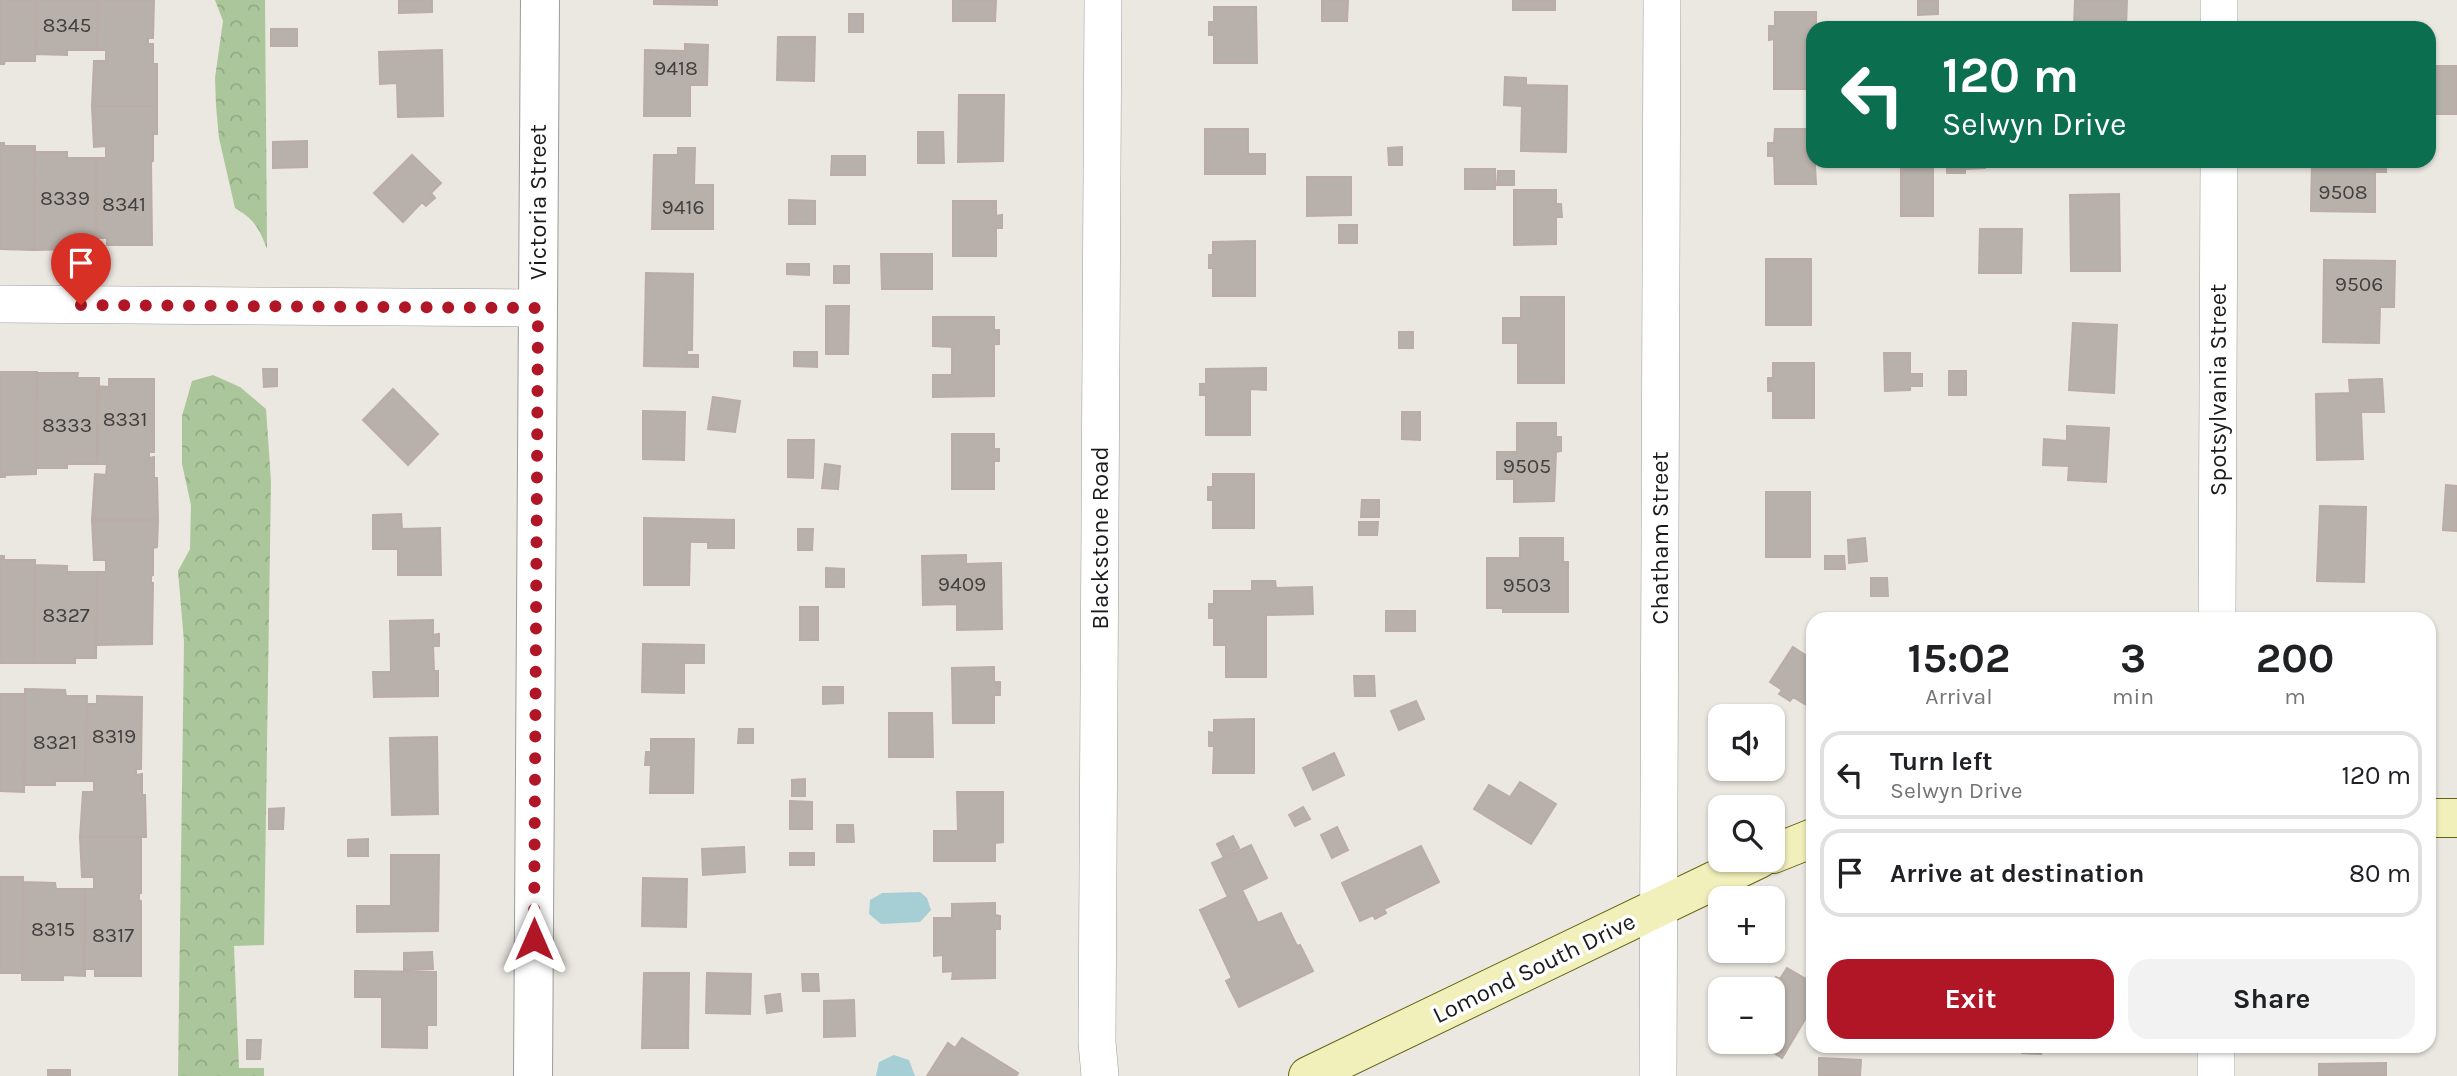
<!DOCTYPE html>
<html lang="en">
<head>
<meta charset="utf-8">
<style>
  :root { --surface:#fff; --page:#f2f2f2; --text:#202124; --muted:#757577; --line:#e0e0e0; --accent:#b01625 }
  body { margin:0; font-family:Karla,sans-serif; background:var(--page); color:var(--text); height:100vh; display:flex; flex-direction:column; font-size:26px; white-space:nowrap }
  * { box-sizing:border-box; margin:0 }
  p { font-size:23px; color:var(--muted) }
  .icon { flex:none; width:38px; height:38px; fill:none; stroke:currentColor; stroke-width:2; stroke-linecap:round; stroke-linejoin:round }
  .map { position:relative; flex:1; overflow:hidden }
  .drawer { position:absolute; left:1806px; top:612px; width:630px; height:441px; display:flex; flex-direction:column; background:var(--surface); border-radius:21px; box-shadow:0 2px 5px #0004 }
  .drawer>* { flex:none }
  .banner { position:absolute; left:1806px; top:21px; width:630px; height:147px; border-radius:21px; box-shadow:0 2px 5px #0004; background:#0b6e4f; color:#fff; overflow:hidden }
  .fabs { position:absolute; left:1708px; top:704px; display:grid; gap:14px }
  .fabs a { display:grid; place-items:center; width:77px; height:77px; border-radius:14px; background:var(--surface); box-shadow:0 2px 5px #0004; font-size:35px }
  .pin { position:absolute; display:grid; place-items:center; width:60px; height:60px; color:#fff; margin:-72px -30px; border-radius:50% 50% 50% 0; rotate:-45deg; box-shadow:0 0 7px #0007 }
  .pin .icon { rotate:45deg }
  .me { position:absolute; width:77px; margin:-38px; rotate:0deg; stroke-linejoin:round; filter:drop-shadow(0 0 5px #0008) }
  .turn { display:flex; align-items:center; gap:24px; height:147px; padding:0 21px; font-size:32px }
  .turn .icon { width:91px; height:91px; stroke-width:2.5 }
  .turn b { display:block; font-size:49px; line-height:60px }
  .eta { display:flex; justify-content:space-evenly; align-items:center; height:119px; text-align:center }
  .eta b { font-size:42px; font-weight:700; line-height:49px }
  .button { display:flex; gap:14px; margin-top:auto; padding:14px 21px }
  .button a { flex:1; height:80px; border-radius:21px; background:var(--accent); color:#fff; font-size:28px; font-weight:700; line-height:80px; text-align:center }
  .button a+a { background:var(--page); color:var(--text) }
  ul { padding:0; list-style:none }
  li { display:flex; align-items:center; gap:21px; height:88px; margin:0 14px 10px; padding:0 7px; border:4px solid var(--line); border-radius:21px }
  li div { flex:1 }
  li b { display:block; font-size:26px }
  li em { font-style:normal }
  .map>svg:first-child { display:block }
  .forest { fill:url(#forest-crowns) }
  .water { fill:#a6cfd5 }
  .building { fill:#b8b0ab; stroke:#bbada6; stroke-width:2 }
  .lines { fill:none; stroke-linecap:round; stroke-linejoin:round }
  .minor-casing { stroke:#9c9c9c; stroke-width:38 }
  .tertiary-casing { stroke:#9c9c9c; stroke-width:40 }
  .secondary-casing { stroke:#636310; stroke-width:40 }
  .minor { stroke:#fff; stroke-width:37 }
  .tertiary { stroke:#fff; stroke-width:38 }
  .secondary { stroke:#f1efba; stroke-width:38 }
  .route { stroke:#b01625; stroke-width:12; stroke-dasharray:0 21.6 }
  .labels { text-anchor:middle; stroke-width:7; stroke-linejoin:round; paint-order:stroke }
  .number-label { font-size:21px; fill:#42403f }
  .street-label { font-size:24px; fill:#1b1b1b; stroke:#fff }
</style>
</head>
<body>
<div class="map">
<svg width="2457" height="1076" viewBox="0 0 2457 1076">
  <defs>
    <pattern id="forest-crowns" width="20" height="18" patternUnits="userSpaceOnUse" patternTransform="scale(1.75)"><rect width="20" height="18" fill="#acc69b"/><path d="M2 6a3 3 0 1 1 6 0M12 15a3 3 0 1 1 6 0" fill="none" stroke="#93aa85"/></pattern>
  </defs>
  <rect width="100%" height="100%" fill="#ebe7e1"/>
  <path class="forest" d="M 215,0 L 265,0 L 267,249 C 259,228 255,220 235,208 L 219,138 L 216,106 L 215,78 L 223,21 Z
    M 213,375 L 240,387 L 266,409 L 271,481 L 264,945 L 234,946 L 239,1068 L 264,1068 L 264,1076 L 178,1076 L 184,642 L 178,571 L 190,549 L 191,505 L 182,464 L 182,416 L 192,381 Z"/>
  <path class="water" d="M 920,892 L 927,898 L 931,910 L 920,922 L 881,924 L 869,914 L 870,900 L 882,893 Z
    M 894,1055 L 909,1060 L 915,1076 L 876,1076 L 879,1062 Z"/>
  <path class="building" d="M 0,0 L 36,0 L 35,61 L 5,61 L 4,64 L 0,64 Z
    M 36,0 L 98,0 L 97,50 L 67,50 L 67,55 L 36,54 Z
    M 98,0 L 154,0 L 153,38 L 148,38 L 148,44 L 153,44 L 153,64 L 157,64 L 157,106 L 92,106 L 94,61 L 106,61 L 106,50 L 97,50 Z
    M 399,0 L 432,0 L 432,12 L 399,13 Z
    M 654,0 L 717,0 L 717,5 L 654,4 Z
    M 953,0 L 996,0 L 995,21 L 953,21 Z
    M 1322,0 L 1348,0 L 1347,21 L 1322,21 Z
    M 1513,0 L 1555,0 L 1555,10 L 1513,10 Z
    M 1918,0 L 1938,0 L 1938,14 L 1918,15 Z
    M 2075,0 L 2127,0 L 2126,27 L 2074,26 Z
    M 1214,7 L 1256,7 L 1257,63 L 1214,63 L 1214,35 L 1209,35 L 1209,22 L 1214,22 Z
    M 1775,12 L 1816,12 L 1816,28 L 1813,28 L 1813,89 L 1774,89 L 1774,39 L 1769,40 L 1769,26 L 1775,26 Z
    M 849,14 L 863,14 L 863,32 L 849,32 Z
    M 2312,25 L 2365,25 L 2365,28 L 2312,28 Z
    M 271,29 L 297,29 L 297,46 L 271,46 Z
    M 778,37 L 815,37 L 814,81 L 777,80 Z
    M 685,44 L 708,45 L 707,85 L 690,85 L 690,116 L 644,116 L 645,50 L 685,51 Z
    M 442,50 L 443,116 L 398,117 L 397,83 L 380,84 L 379,52 Z
    M 2431,66 L 2457,66 L 2457,114 L 2432,114 Z
    M 1505,77 L 1526,78 L 1526,85 L 1567,86 L 1566,152 L 1521,151 L 1522,106 L 1504,105 Z
    M 959,95 L 1004,95 L 1003,161 L 958,162 Z
    M 92,106 L 157,106 L 157,134 L 153,134 L 153,161 L 151,162 L 152,245 L 107,245 L 107,238 L 96,238 L 96,158 L 106,158 L 106,146 L 94,147 Z
    M 1205,129 L 1248,129 L 1248,154 L 1265,154 L 1265,174 L 1205,174 Z
    M 1775,129 L 1813,129 L 1816,184 L 1775,184 L 1774,156 L 1768,156 L 1768,143 L 1774,143 Z
    M 918,132 L 943,132 L 944,163 L 918,163 Z
    M 307,141 L 307,167 L 273,168 L 273,142 Z
    M 0,143 L 4,143 L 4,146 L 35,146 L 34,250 L 0,249 Z
    M 1402,147 L 1402,165 L 1389,165 L 1388,148 Z
    M 678,148 L 695,148 L 694,185 L 713,185 L 713,229 L 652,229 L 654,155 L 678,155 Z
    M 34,152 L 67,152 L 67,158 L 96,158 L 97,245 L 75,244 L 75,249 L 34,250 Z
    M 412,155 L 441,183 L 431,193 L 435,198 L 426,206 L 422,202 L 403,222 L 374,193 Z
    M 832,156 L 865,156 L 865,175 L 831,175 Z
    M 1947,161 L 1965,161 L 1965,173 L 1947,173 Z
    M 1966,161 L 1985,161 L 1985,168 L 1966,169 Z
    M 2312,161 L 2386,161 L 2386,172 L 2375,172 L 2375,212 L 2311,211 Z
    M 1901,165 L 1933,165 L 1933,216 L 1901,216 Z
    M 1465,169 L 1495,169 L 1495,189 L 1465,189 Z
    M 1498,171 L 1514,171 L 1514,185 L 1497,185 Z
    M 1307,177 L 1351,177 L 1351,215 L 1307,216 Z
    M 1514,190 L 1556,190 L 1556,204 L 1561,204 L 1562,217 L 1556,217 L 1556,244 L 1514,245 Z
    M 2119,194 L 2120,271 L 2071,271 L 2070,195 Z
    M 789,200 L 815,201 L 815,224 L 789,224 Z
    M 953,201 L 996,201 L 996,216 L 1002,215 L 1002,228 L 996,228 L 996,256 L 953,256 Z
    M 1339,225 L 1357,225 L 1357,243 L 1339,243 Z
    M 1980,229 L 2022,229 L 2021,273 L 1979,273 Z
    M 1255,241 L 1255,296 L 1213,296 L 1213,268 L 1209,268 L 1209,255 L 1213,255 L 1213,242 Z
    M 881,254 L 932,254 L 932,289 L 882,289 Z
    M 1766,259 L 1811,259 L 1811,325 L 1766,325 Z
    M 2324,260 L 2395,261 L 2394,307 L 2380,307 L 2379,343 L 2323,342 Z
    M 787,264 L 809,264 L 809,275 L 787,274 Z
    M 834,266 L 849,266 L 849,283 L 834,283 Z
    M 646,273 L 693,274 L 692,350 L 687,350 L 687,355 L 698,355 L 698,367 L 644,366 Z
    M 1521,297 L 1564,297 L 1564,383 L 1518,383 L 1518,343 L 1503,343 L 1503,318 L 1521,318 Z
    M 826,306 L 849,306 L 848,354 L 826,354 Z
    M 933,317 L 994,317 L 994,330 L 999,330 L 999,344 L 994,344 L 994,396 L 933,397 L 933,375 L 952,375 L 952,347 L 933,346 Z
    M 2073,323 L 2117,325 L 2114,393 L 2069,390 Z
    M 1399,332 L 1413,332 L 1413,348 L 1399,348 Z
    M 794,352 L 817,352 L 817,367 L 794,366 Z
    M 1884,353 L 1910,353 L 1910,374 L 1922,374 L 1922,386 L 1910,386 L 1910,390 L 1885,391 Z
    M 1773,363 L 1814,363 L 1814,418 L 1773,418 L 1773,391 L 1768,391 L 1768,378 L 1773,378 Z
    M 1266,368 L 1266,390 L 1250,389 L 1250,435 L 1206,435 L 1206,395 L 1200,395 L 1200,384 L 1206,384 L 1206,369 Z
    M 263,369 L 277,369 L 277,386 L 264,387 Z
    M 1949,371 L 1966,371 L 1966,395 L 1949,395 Z
    M 0,372 L 37,372 L 36,474 L 5,475 L 5,477 L 0,477 Z
    M 37,372 L 78,373 L 77,378 L 99,378 L 97,464 L 67,464 L 67,468 L 36,468 Z
    M 109,379 L 154,379 L 154,452 L 149,452 L 149,458 L 154,457 L 154,478 L 157,478 L 158,520 L 92,520 L 95,474 L 106,475 L 107,464 L 97,464 L 97,386 L 109,387 Z
    M 2382,379 L 2384,412 L 2361,412 L 2363,459 L 2317,460 L 2316,394 L 2350,393 L 2349,380 Z
    M 393,389 L 438,434 L 408,465 L 363,420 Z
    M 713,397 L 740,401 L 735,432 L 708,429 Z
    M 643,411 L 685,412 L 684,460 L 643,459 Z
    M 1402,412 L 1420,412 L 1420,440 L 1402,439 Z
    M 1517,423 L 1556,423 L 1556,437 L 1561,437 L 1561,451 L 1556,452 L 1554,501 L 1514,502 L 1514,479 L 1497,479 L 1497,452 L 1517,452 Z
    M 2067,426 L 2109,428 L 2106,482 L 2068,480 L 2069,466 L 2043,465 L 2044,439 L 2067,441 Z
    M 952,434 L 994,434 L 994,449 L 999,449 L 999,461 L 994,461 L 994,489 L 952,489 Z
    M 788,440 L 814,440 L 813,478 L 788,477 Z
    M 825,464 L 840,466 L 838,489 L 822,488 Z
    M 1213,474 L 1254,474 L 1254,528 L 1213,528 L 1213,500 L 1208,500 L 1208,487 L 1213,487 Z
    M 2446,485 L 2457,486 L 2457,531 L 2443,530 Z
    M 1766,492 L 1810,492 L 1810,557 L 1766,557 Z
    M 1362,500 L 1379,500 L 1379,517 L 1361,517 Z
    M 2320,506 L 2366,507 L 2364,582 L 2317,581 Z
    M 401,514 L 402,529 L 440,528 L 441,575 L 398,575 L 398,549 L 373,549 L 373,515 Z
    M 644,518 L 734,520 L 734,548 L 708,548 L 708,542 L 690,542 L 689,585 L 644,585 Z
    M 92,520 L 158,520 L 157,547 L 153,548 L 153,575 L 151,576 L 151,583 L 153,583 L 152,644 L 96,645 L 97,572 L 106,572 L 106,560 L 94,560 Z
    M 1359,522 L 1378,522 L 1377,535 L 1359,535 Z
    M 798,529 L 813,529 L 812,550 L 798,550 Z
    M 1520,538 L 1563,538 L 1563,562 L 1568,562 L 1568,612 L 1503,612 L 1503,608 L 1487,608 L 1487,558 L 1520,558 Z
    M 1865,538 L 1867,561 L 1849,563 L 1848,540 Z
    M 966,555 L 966,564 L 1001,563 L 1002,629 L 957,630 L 957,604 L 923,605 L 922,556 Z
    M 0,556 L 4,556 L 4,560 L 35,560 L 34,663 L 0,663 Z
    M 1825,556 L 1844,556 L 1845,569 L 1825,569 Z
    M 35,565 L 67,566 L 67,572 L 97,572 L 96,658 L 75,658 L 75,663 L 34,663 Z
    M 826,568 L 844,569 L 844,587 L 826,587 Z
    M 1871,578 L 1887,578 L 1888,596 L 1871,596 Z
    M 1252,581 L 1275,581 L 1276,588 L 1312,587 L 1313,614 L 1266,615 L 1266,677 L 1226,677 L 1226,645 L 1214,645 L 1214,618 L 1209,618 L 1209,604 L 1214,604 L 1214,591 L 1252,591 Z
    M 800,607 L 818,607 L 818,640 L 800,640 Z
    M 1386,611 L 1415,611 L 1415,631 L 1386,631 Z
    M 433,620 L 433,635 L 439,634 L 439,646 L 433,646 L 434,671 L 438,671 L 438,696 L 374,697 L 373,672 L 391,672 L 390,621 Z
    M 643,644 L 704,645 L 704,663 L 684,663 L 684,693 L 642,692 Z
    M 1793,647 L 1813,660 L 1813,709 L 1793,697 L 1790,701 L 1779,694 L 1782,690 L 1770,682 Z
    M 994,667 L 994,682 L 1000,682 L 1000,695 L 994,695 L 994,723 L 953,723 L 952,668 Z
    M 1354,676 L 1374,676 L 1375,696 L 1355,696 Z
    M 823,687 L 843,687 L 843,703 L 823,704 Z
    M 25,689 L 65,690 L 66,696 L 87,696 L 85,781 L 55,781 L 55,785 L 24,785 Z
    M 0,694 L 25,694 L 24,792 L 0,791 Z
    M 97,696 L 142,697 L 141,769 L 136,769 L 136,775 L 142,774 L 142,795 L 145,795 L 146,837 L 80,837 L 83,792 L 94,792 L 94,781 L 85,781 L 87,704 L 97,704 Z
    M 1416,701 L 1424,719 L 1399,730 L 1391,711 Z
    M 889,713 L 932,713 L 933,757 L 889,757 Z
    M 1254,719 L 1254,773 L 1213,773 L 1214,746 L 1209,746 L 1209,732 L 1214,733 L 1214,720 Z
    M 739,729 L 753,729 L 753,743 L 738,743 Z
    M 437,737 L 438,814 L 392,815 L 390,738 Z
    M 651,739 L 694,739 L 693,793 L 650,793 L 651,765 L 645,765 L 646,752 L 651,752 Z
    M 1334,753 L 1344,775 L 1313,790 L 1303,768 Z
    M 805,779 L 805,796 L 792,796 L 792,780 Z
    M 1520,782 L 1556,804 L 1531,844 L 1474,809 L 1489,785 L 1510,797 Z
    M 957,792 L 1003,792 L 1003,842 L 995,843 L 995,861 L 934,861 L 934,831 L 958,831 Z
    M 790,801 L 812,802 L 812,829 L 790,829 Z
    M 1303,807 L 1310,819 L 1295,826 L 1289,815 Z
    M 284,808 L 283,829 L 269,829 L 269,809 Z
    M 837,825 L 853,825 L 854,842 L 837,842 Z
    M 1337,827 L 1348,850 L 1332,858 L 1321,835 Z
    M 1233,836 L 1239,848 L 1223,856 L 1217,844 Z
    M 80,837 L 141,837 L 141,893 L 139,893 L 139,900 L 141,901 L 141,976 L 95,976 L 95,969 L 84,969 L 85,889 L 94,889 L 94,877 L 82,877 Z
    M 368,839 L 368,856 L 348,856 L 348,840 Z
    M 1251,845 L 1267,878 L 1242,890 L 1258,923 L 1281,913 L 1297,946 L 1300,945 L 1313,971 L 1239,1007 L 1226,981 L 1232,978 L 1200,910 L 1228,897 L 1212,863 Z
    M 1421,846 L 1439,882 L 1384,909 L 1386,913 L 1375,919 L 1373,915 L 1360,921 L 1342,883 Z
    M 744,847 L 745,872 L 703,875 L 702,849 Z
    M 790,853 L 814,853 L 814,865 L 790,865 Z
    M 391,855 L 439,855 L 438,931 L 357,932 L 357,906 L 391,906 Z
    M 0,877 L 23,877 L 22,973 L 0,973 Z
    M 643,878 L 687,879 L 686,927 L 642,926 Z
    M 23,882 L 55,883 L 56,889 L 85,889 L 85,976 L 63,975 L 63,980 L 22,980 Z
    M 995,903 L 995,915 L 1000,916 L 1000,929 L 995,929 L 995,978 L 952,979 L 953,971 L 943,972 L 943,955 L 934,956 L 934,918 L 952,918 L 952,904 Z
    M 432,952 L 433,969 L 404,970 L 404,953 Z
    M 1787,968 L 1813,983 L 1813,1006 L 1782,1058 L 1754,1041 L 1773,1041 L 1773,990 L 1769,988 L 1776,977 L 1780,979 Z
    M 355,971 L 436,972 L 436,1025 L 427,1025 L 427,1048 L 382,1047 L 382,997 L 355,997 Z
    M 644,973 L 689,973 L 688,1048 L 642,1048 Z
    M 707,973 L 751,974 L 750,1014 L 706,1013 Z
    M 802,974 L 818,974 L 819,991 L 803,991 Z
    M 780,994 L 782,1011 L 767,1013 L 765,996 Z
    M 854,1000 L 855,1036 L 824,1037 L 824,1001 Z
    M 962,1038 L 1018,1073 L 1016,1076 L 927,1076 L 948,1043 L 955,1048 Z
    M 247,1040 L 261,1040 L 260,1059 L 247,1059 Z
    M 2022,1046 L 2042,1046 L 2041,1054 L 2022,1053 Z
    M 1819,1058 L 1861,1060 L 1860,1076 L 1819,1076 Z
    M 2386,1063 L 2386,1076 L 2319,1076 L 2319,1064 Z
    M 48,1070 L 70,1070 L 70,1076 L 48,1076 Z"/>
  <g class="lines">
    <defs>
      <path id="minor" d="M 2219,28 L 2219,0
        M 0,304 L 538,308
        M 2217,620 L 2219,161
        M 1100,1076 L 1097,1042 L 1103,0
        M 1658,1076 L 1662,0
        M 2216,1076 L 2216,1046"/>
      <path id="tertiary" d="M 533,1076 L 540,0"/>
      <path id="secondary" d="M 2429,818 L 2457,818
        M 1773,854 L 1813,838
        M 1308,1076 L 1759,859"/>
    </defs>
    <use href="#minor" class="minor-casing"/>
    <use href="#tertiary" class="tertiary-casing"/>
    <use href="#secondary" class="secondary-casing"/>
    <use href="#minor" class="minor"/>
    <use href="#tertiary" class="tertiary"/>
    <use href="#secondary" class="secondary"/>
  </g>
  <g class="lines">
    <path class="route" d="M 81,305 L 538,308 L 534,939"/>
  </g>
  <g class="labels">
    <g class="number-label">
      <text x="67" y="32">8345</text>
      <text x="676" y="75">9418</text>
      <text x="2343" y="199">9508</text>
      <text x="65" y="205">8339</text>
      <text x="124" y="211">8341</text>
      <text x="683" y="214">9416</text>
      <text x="2359" y="291">9506</text>
      <text x="125" y="426">8331</text>
      <text x="67" y="432">8333</text>
      <text x="1527" y="473">9505</text>
      <text x="962" y="591">9409</text>
      <text x="1527" y="592">9503</text>
      <text x="66" y="622">8327</text>
      <text x="114" y="743">8319</text>
      <text x="55" y="749">8321</text>
      <text x="53" y="936">8315</text>
      <text x="113" y="942">8317</text>
    </g>
    <g class="street-label">
      <text transform="translate(538 202) rotate(-90)" y="8">Victoria Street</text>
      <text transform="translate(2218 390) rotate(-90)" y="8">Spotsylvania Street</text>
      <text transform="translate(1100 538) rotate(-90)" y="8">Blackstone Road</text>
      <text transform="translate(1660 538) rotate(-90)" y="8">Chatham Street</text>
      <text transform="translate(1534 968) rotate(-26)" y="8">Lomond South Drive</text>
    </g>
  </g>
</svg>
<div class="fabs">
<a><svg class="icon" aria-label="sound" viewBox="0 0 24 24"><path d="M4 9h4l5-4v14l-5-4H4zM17 9q2 3 0 6"/></svg></a>
<a><svg class="icon" aria-label="search" viewBox="0 0 24 24"><circle cx="10" cy="10" r="6"/><path d="M15 15l6 6"/></svg></a>
<a>+</a>
<a>−</a>
</div>
<div class="pin" style="left:81px;top:305px;background:#d93025"><svg class="icon" aria-label="arrive" viewBox="0 0 24 24"><path d="M6 21V4h12l-3 4 3 4H6"/></svg></div>
<svg class="me" style="left:534px;top:939px" viewBox="-20 -20 40 40"><path d="M0-17L14 15 0 8-14 15z" fill="#b01625" stroke="#fff" stroke-width="4"/></svg>
<div class="banner">
<div class="turn"><svg class="icon" aria-label="left" viewBox="0 0 24 24"><path d="M17 20v-9H6M10 6l-5 5 5 5"/></svg><div><b>120 m</b>Selwyn Drive</div></div>
</div>
<section class="drawer">
<div class="eta">
<div><b>15:02</b><p>Arrival</p></div>
<div><b>3</b><p>min</p></div>
<div><b>200</b><p>m</p></div>
</div>
<ul>
<li><svg class="icon" aria-label="left" viewBox="0 0 24 24"><path d="M17 20v-9H6M10 6l-5 5 5 5"/></svg><div><b>Turn left</b><p>Selwyn Drive</p></div><em>120 m</em></li>
<li><svg class="icon" aria-label="arrive" viewBox="0 0 24 24"><path d="M6 21V4h12l-3 4 3 4H6"/></svg><div><b>Arrive at destination</b></div><em>80 m</em></li>
</ul>
<div class="button"><a>Exit</a><a>Share</a></div>
</section>
</div>
</body>
</html>
